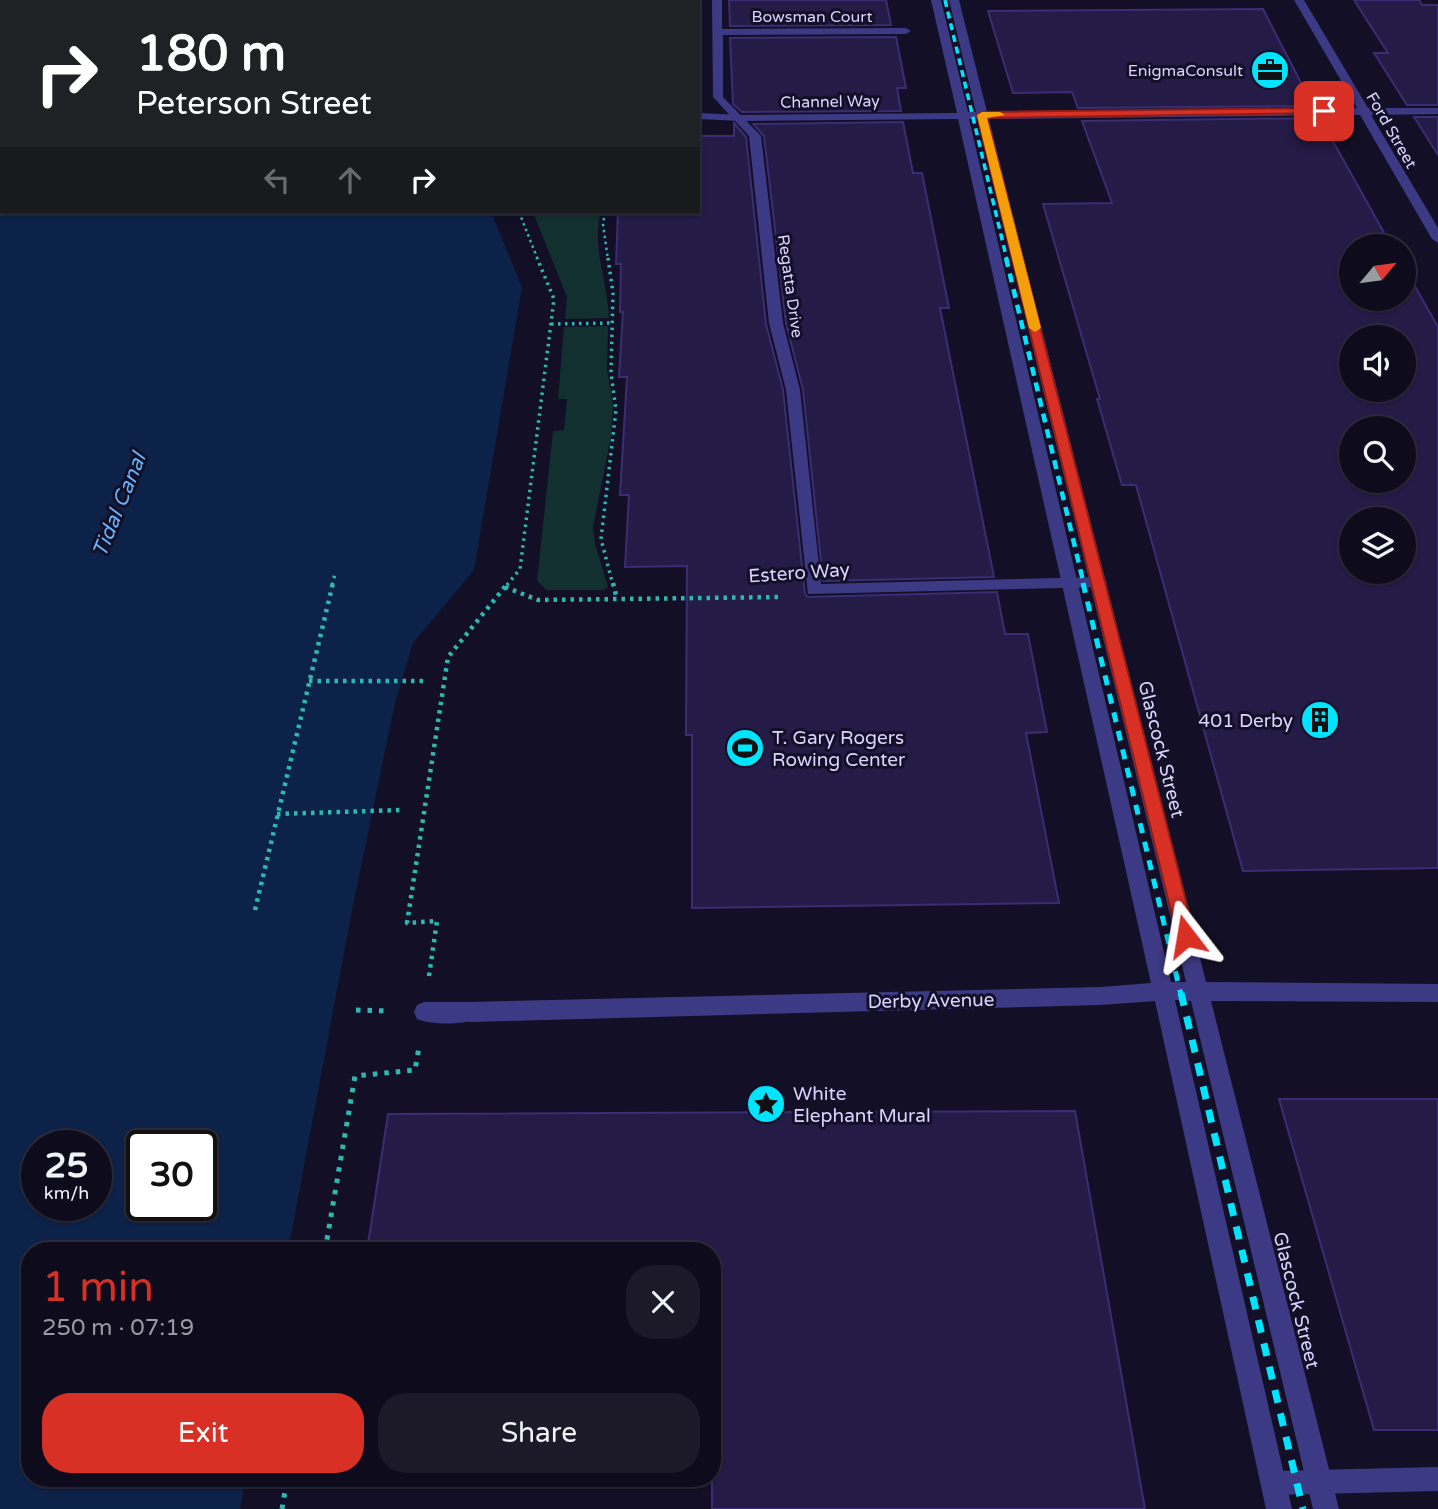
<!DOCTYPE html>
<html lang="en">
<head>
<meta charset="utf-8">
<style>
  :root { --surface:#0e0b1c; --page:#1c1929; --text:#f1f3f6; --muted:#9b9ba3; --line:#2e2b3b; --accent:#d93025 }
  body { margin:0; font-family:"Varela Round",sans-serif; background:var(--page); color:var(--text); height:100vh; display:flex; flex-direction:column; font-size:26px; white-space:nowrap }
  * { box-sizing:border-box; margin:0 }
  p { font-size:23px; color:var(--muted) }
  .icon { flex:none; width:38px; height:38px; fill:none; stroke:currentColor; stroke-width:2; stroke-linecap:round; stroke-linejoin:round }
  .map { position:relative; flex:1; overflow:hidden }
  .drawer { position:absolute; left:21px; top:1242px; width:700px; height:245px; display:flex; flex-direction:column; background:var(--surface); border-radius:28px; box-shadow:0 2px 5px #0004,0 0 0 2px var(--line) }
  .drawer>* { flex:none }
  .guide { position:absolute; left:0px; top:0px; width:700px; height:214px; box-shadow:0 2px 5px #0004,0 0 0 2px var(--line); background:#202124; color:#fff; overflow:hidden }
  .needle { width:46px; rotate:61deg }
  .controls { position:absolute; left:1339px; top:234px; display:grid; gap:14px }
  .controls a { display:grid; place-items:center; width:77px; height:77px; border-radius:50%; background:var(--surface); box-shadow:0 2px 5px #0004,0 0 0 2px var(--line); font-size:35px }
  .speed { position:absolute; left:21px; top:1130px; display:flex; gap:14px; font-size:35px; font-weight:700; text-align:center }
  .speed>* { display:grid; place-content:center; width:91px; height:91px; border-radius:50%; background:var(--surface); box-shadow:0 2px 5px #0004,0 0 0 2px var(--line); line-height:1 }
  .speed small { font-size:18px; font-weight:400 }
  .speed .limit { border:4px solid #111; border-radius:10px; background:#fff; color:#111 }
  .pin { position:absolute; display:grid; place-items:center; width:60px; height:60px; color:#fff; margin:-30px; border-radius:14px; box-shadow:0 4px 10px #0006 }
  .me { position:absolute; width:77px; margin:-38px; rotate:346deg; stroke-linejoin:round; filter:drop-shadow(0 0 5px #0008) }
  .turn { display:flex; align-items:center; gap:24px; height:147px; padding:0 21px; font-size:32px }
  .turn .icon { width:91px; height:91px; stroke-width:2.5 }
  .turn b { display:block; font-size:49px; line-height:60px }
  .lanes { display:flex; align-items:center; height:66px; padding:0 21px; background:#0003; justify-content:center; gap:35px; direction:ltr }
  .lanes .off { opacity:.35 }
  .round { display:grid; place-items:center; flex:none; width:74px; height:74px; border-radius:28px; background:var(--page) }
  .head { display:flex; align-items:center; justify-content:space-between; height:119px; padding:0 21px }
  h1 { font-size:42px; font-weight:600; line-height:52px; color:var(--accent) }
  .cta { display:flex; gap:14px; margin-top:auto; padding:14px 21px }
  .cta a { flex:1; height:80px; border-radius:28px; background:var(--accent); color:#fff; font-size:28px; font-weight:600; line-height:80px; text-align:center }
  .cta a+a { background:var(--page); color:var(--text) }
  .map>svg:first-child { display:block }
  .green { fill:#12302f }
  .water { fill:#0c2248; fill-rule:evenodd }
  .building { fill:#241b47; stroke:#3b2d73; stroke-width:2; fill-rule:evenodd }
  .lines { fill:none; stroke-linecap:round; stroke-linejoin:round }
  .path-far3 { stroke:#2fb8b0; stroke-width:2.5; stroke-dasharray:2.5 3.5; stroke-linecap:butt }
  .path-far2 { stroke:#2fb8b0; stroke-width:3.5; stroke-dasharray:2.5 4.5; stroke-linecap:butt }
  .path-far1 { stroke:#2fb8b0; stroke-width:4.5; stroke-dasharray:3.5 5; stroke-linecap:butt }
  .path { stroke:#2fb8b0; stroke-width:5; stroke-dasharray:4.5 7; stroke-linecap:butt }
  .service { fill:#3d3a85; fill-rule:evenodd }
  .pedestrian { fill:#3d3a85; fill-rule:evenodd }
  .minor { fill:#3d3a85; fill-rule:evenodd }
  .rail-far3 { stroke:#00e5ff; stroke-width:3.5; stroke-dasharray:7 5; stroke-linecap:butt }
  .rail-far2 { stroke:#00e5ff; stroke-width:4.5; stroke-dasharray:9 7; stroke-linecap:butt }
  .rail-far1 { stroke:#00e5ff; stroke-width:5; stroke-dasharray:10 9; stroke-linecap:butt }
  .rail { stroke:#00e5ff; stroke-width:7; stroke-dasharray:13 11; stroke-linecap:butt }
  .route { fill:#d93025; stroke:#8d1f18; stroke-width:2 }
  .slow { fill:#f59e0b }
  .labels { text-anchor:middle; stroke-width:6; stroke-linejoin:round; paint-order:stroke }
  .far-street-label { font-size:16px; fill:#d9d4ff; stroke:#130f26 }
  .far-poi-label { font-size:16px; fill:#d9d4ff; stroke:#130f26; text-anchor:end }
  .street-label { font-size:19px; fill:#d9d4ff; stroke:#130f26 }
  .poi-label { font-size:19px; fill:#d9d4ff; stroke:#130f26; text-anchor:start }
  .water-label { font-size:21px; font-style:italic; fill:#62b6ff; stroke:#130f26 }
</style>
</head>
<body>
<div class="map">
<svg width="1438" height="1509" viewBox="0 0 1438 1509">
  <rect width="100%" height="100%" fill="#130f26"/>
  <path class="green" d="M 533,212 L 601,212 C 591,245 608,283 609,318 L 565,319 L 567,297 Z
    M 608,326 L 607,370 L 613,405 L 611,437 L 593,527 L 595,544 L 608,587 L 604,590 L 547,590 L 537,581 L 553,431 L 564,430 L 567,399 L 558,399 L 564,327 Z"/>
  <path class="water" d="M 0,0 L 522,0 L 2,2 L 2,212 L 491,212 L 522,287 L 474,570 L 413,643 L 395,703 L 352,910 L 288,1251 L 30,1251 L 30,1479 L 245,1479 L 240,1509 L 0,1509 ZM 37,1146 L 96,1146 L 96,1206 L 37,1206 ZM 201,1146 L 201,1206 L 142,1206 L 142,1146 Z"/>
  <path class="building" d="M 729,0 L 886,0 L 891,25 L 730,26 Z
    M 1354,0 L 1419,0 L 1422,5 L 1438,5 L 1438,105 L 1407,105 L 1374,53 L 1388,53 Z
    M 1263,9 L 1313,106 L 1078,108 L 1072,92 L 1013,93 L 988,11 Z
    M 896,37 L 906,88 L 897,88 L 901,111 L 742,112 L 733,104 L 730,38 Z
    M 1414,117 L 1438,117 L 1438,155 Z
    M 1320,118 L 1392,247 L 1351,247 L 1351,299 L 1404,299 L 1404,267 L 1438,327 L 1438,868 L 1243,871 L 1136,485 L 1122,485 L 1097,399 L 1100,399 L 1043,204 L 1112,203 L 1082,121 ZM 1351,338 L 1404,338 L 1404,390 L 1351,390 ZM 1351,429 L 1404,429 L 1404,481 L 1351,481 ZM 1351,520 L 1404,520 L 1404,572 L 1351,572 Z
    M 903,122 L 913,173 L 922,173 L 949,308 L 940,308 L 994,577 L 823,581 L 803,390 L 786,323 L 764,136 L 753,124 Z
    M 734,123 L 746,137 L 766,324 L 783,390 L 805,594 L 808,597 L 997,592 L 1005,634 L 1028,634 L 1047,732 L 1026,733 L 1059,903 L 692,908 L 692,735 L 686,735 L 687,566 L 625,567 L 629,495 L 620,495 L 627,377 L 619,377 L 623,312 L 620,312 L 621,264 L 616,264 L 618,212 L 698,212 L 698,136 L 734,136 Z
    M 1279,1099 L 1438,1099 L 1438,1430 L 1374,1430 Z
    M 1075,1111 L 1145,1509 L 712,1509 L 712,1251 L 367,1251 L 388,1114 Z"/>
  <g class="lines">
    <path class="path-far3" d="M 542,1 L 592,0
      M 519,212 L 538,260
      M 605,212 L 603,224 L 608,260"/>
    <path class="path-far2" d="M 608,258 L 613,293 L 611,373 L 616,410 L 601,539 L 613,585
      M 551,324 L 614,323
      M 332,585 L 335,574
      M 507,585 L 520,569 L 554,299 L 537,258"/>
    <path class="path-far1" d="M 613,583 L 617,599
      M 505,587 L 538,600 L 783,597
      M 309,681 L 424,681
      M 277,814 L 401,810
      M 255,910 L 333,583
      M 429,976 L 437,921 L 407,923 L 448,657 L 508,583"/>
    <path class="path" d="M 356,1010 L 390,1011
      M 325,1251 L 355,1076 L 415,1070 L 419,1047
      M 282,1509 L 287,1479"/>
    <path class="service" d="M 712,0 L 722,0 L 722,29 L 906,28 L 911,31 L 906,34 L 723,35 L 723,97 L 761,136 L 783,323 L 800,390 L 821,584 L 1099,577 L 1105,579 L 1107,583 L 1105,587 L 808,594 L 786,390 L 769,323 L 749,136 L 713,97 Z
      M 1438,1467 L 1438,1491 L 1273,1495 L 1264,1492 L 1261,1483 L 1264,1474 L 1273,1471 Z"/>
    <path class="pedestrian" d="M 698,113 L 743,115 L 749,118 L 743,121 L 698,119 Z
      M 424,1002 L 469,1002 L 476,1005 L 479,1012 L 476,1019 C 461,1025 432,1025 417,1019 L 414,1012 L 417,1005 Z"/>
    <path class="minor" d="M 931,0 L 941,0 L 968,112 L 976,112 L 949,0 L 959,0 L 987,112 L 1357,108 L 1294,0 L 1304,0 L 1368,108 L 1438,108 L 1438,114 L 1371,115 L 1438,228 L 1438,243 L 1432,239 L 1360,115 L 989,119 L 1206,982 L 1438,984 L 1438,1002 L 1211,1001 L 1339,1509 L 1313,1509 L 1191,1001 L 1175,1000 L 1292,1509 L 1266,1509 L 1155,1001 L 1101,1005 L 469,1022 L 462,1019 L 459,1012 L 462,1005 L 469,1002 L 1101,987 L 1151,983 L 958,119 L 743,121 L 737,118 L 743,115 L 957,113 ZM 969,119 L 978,119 L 1186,982 L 1171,982 Z"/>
    <path class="rail-far3" d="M 945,0 L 1007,260"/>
    <path class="rail-far2" d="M 1006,258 L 1084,585"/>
    <path class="rail-far1" d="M 1083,583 L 1181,995"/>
    <path class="rail" d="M 1181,993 L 1303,1509"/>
  </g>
  <path class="route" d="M 1324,108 L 1329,111 L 1327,113 L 987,118 L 1195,936 L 1192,942 L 1186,944 L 1180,942 L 1177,936 L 977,115 L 982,112 Z"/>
  <path class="slow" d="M 982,112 L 1000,112 L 1005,115 L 987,118 L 1041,328 L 1035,332 L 1029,328 L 977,115 Z"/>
  <defs>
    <symbol id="office-disc" viewBox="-11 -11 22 22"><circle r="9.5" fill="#00e5ff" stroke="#130f26"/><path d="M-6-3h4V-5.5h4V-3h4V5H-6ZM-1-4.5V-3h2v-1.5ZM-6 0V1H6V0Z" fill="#111"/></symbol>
    <symbol id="building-disc" viewBox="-11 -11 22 22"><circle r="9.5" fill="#00e5ff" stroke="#130f26"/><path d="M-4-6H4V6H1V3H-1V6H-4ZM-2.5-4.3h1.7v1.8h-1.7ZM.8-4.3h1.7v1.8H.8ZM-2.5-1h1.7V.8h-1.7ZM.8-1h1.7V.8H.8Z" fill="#111"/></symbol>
    <symbol id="stadium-disc" viewBox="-11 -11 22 22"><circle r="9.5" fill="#00e5ff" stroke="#130f26"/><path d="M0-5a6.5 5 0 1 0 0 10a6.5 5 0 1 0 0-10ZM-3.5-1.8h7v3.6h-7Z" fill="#111"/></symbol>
    <symbol id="sight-disc" viewBox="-11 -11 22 22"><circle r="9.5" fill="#00e5ff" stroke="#130f26"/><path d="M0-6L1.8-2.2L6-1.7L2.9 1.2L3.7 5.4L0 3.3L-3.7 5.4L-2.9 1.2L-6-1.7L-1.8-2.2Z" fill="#111"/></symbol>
  </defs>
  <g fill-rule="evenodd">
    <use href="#office-disc" x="1248" y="48" width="44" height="44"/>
    <use href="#building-disc" x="1298" y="698" width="44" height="44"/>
    <use href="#stadium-disc" x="723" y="726" width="44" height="44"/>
    <use href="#sight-disc" x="744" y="1082" width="44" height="44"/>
  </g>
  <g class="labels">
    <g class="far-street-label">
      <text x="812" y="22">Bowsman Court</text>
      <text transform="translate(830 101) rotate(-1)" y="6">Channel Way</text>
      <text transform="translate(1392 130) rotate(60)" y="6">Ford Street</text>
      <text transform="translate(791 286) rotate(82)" y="6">Regatta Drive</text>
    </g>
    <g class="far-poi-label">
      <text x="1243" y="76">EnigmaConsult</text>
    </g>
    <g class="street-label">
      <text transform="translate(799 572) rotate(-4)" y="7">Estero Way</text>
      <text transform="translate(1162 749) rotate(76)" y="7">Glascock Street</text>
      <text transform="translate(931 1000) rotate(-1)" y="7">Derby Avenue</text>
      <text transform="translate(1297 1300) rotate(76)" y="7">Glascock Street</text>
    </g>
    <g class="poi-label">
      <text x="1293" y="727" text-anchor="end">401 Derby</text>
      <text x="772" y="744">T. Gary Rogers<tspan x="772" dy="22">Rowing Center</tspan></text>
      <text x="793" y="1100">White<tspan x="793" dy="22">Elephant Mural</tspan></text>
    </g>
    <g class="water-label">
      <text transform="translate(119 505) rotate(-68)" y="7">Tidal Canal</text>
    </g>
  </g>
</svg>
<div class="controls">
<a><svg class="needle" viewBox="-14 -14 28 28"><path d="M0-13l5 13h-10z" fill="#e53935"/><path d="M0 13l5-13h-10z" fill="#9b9ba3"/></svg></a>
<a><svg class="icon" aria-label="sound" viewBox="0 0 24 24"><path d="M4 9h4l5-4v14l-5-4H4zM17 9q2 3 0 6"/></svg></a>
<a><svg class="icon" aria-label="search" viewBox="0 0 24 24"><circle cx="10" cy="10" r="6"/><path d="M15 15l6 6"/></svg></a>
<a><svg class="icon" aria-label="layers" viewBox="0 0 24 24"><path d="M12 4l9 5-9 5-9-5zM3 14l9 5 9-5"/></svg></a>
</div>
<div class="speed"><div>25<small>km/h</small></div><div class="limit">30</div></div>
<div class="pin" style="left:1324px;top:111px;background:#d93025"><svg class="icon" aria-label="arrive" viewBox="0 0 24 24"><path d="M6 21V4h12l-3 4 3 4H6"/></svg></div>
<svg class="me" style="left:1186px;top:936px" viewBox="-20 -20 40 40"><path d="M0-17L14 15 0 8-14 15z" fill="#d93025" stroke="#fff" stroke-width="4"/></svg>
<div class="guide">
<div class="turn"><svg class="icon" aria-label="right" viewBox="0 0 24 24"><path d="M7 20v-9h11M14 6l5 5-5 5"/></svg><div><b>180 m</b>Peterson Street</div></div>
<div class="lanes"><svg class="icon off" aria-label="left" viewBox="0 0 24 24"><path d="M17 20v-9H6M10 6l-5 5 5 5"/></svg><svg class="icon off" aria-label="ahead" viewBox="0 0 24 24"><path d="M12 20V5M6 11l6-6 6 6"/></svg><svg class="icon" aria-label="right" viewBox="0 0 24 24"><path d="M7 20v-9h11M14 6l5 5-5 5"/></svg></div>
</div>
<section class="drawer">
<div class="head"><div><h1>1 min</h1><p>250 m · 07:19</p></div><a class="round"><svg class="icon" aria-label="close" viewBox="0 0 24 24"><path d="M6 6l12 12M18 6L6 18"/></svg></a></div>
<div class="cta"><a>Exit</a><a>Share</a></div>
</section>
</div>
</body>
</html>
